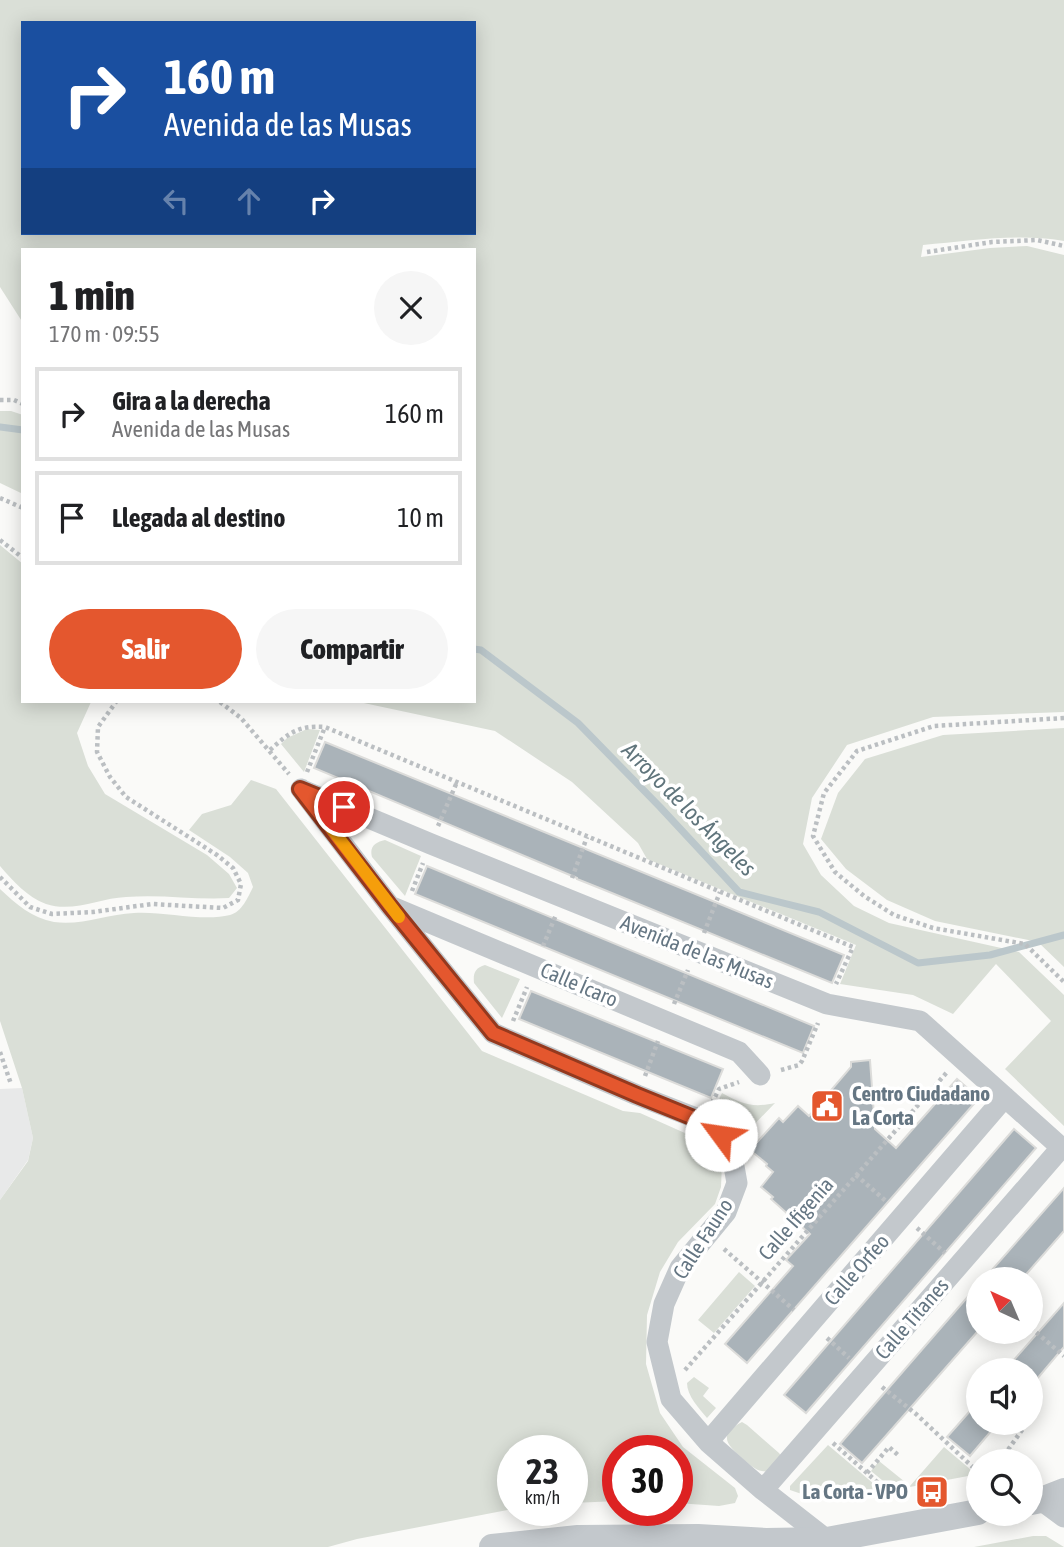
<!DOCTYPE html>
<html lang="es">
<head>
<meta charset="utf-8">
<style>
  :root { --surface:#fff; --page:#f6f6f6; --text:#202124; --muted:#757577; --line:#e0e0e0; --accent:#e4572e }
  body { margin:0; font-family:"Asap Condensed",sans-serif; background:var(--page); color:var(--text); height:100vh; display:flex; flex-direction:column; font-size:26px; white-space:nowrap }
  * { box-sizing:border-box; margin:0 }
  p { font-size:23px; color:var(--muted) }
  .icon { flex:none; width:38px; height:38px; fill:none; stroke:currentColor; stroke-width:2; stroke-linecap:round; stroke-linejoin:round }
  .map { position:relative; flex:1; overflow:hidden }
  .side { position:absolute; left:21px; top:248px; width:455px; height:455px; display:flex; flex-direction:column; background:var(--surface); border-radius:0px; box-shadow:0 4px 18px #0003 }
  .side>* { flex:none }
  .guide { position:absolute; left:21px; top:21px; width:455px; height:214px; border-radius:0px; box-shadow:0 4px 18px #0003; background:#1a4fa0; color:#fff; overflow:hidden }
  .needle { width:46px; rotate:316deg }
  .fabs { position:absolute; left:966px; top:1267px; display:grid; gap:14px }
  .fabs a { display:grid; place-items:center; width:77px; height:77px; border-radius:50%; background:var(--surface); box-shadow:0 4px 18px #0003; font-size:35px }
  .speed { position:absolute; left:497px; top:1435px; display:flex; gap:14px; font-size:35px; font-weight:700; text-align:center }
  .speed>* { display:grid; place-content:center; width:91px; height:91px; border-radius:50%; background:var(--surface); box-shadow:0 4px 18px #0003; line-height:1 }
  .speed small { font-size:18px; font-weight:400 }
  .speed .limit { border:10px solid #d22; background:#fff; color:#111 }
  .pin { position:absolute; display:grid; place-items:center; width:60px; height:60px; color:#fff; margin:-30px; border:4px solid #fff; border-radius:50%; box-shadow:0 2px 7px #0007 }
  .me { position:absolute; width:77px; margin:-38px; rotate:301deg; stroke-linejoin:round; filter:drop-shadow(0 0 5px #0008) }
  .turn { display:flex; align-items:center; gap:24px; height:147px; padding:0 28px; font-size:32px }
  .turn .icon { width:91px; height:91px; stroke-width:2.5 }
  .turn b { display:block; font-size:49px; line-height:60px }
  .lanes { display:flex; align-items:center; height:66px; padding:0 28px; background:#0003; justify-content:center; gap:35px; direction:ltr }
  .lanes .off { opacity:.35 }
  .round { display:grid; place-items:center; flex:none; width:74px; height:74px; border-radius:37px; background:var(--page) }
  .summary { display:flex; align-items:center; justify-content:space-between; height:119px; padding:0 28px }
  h1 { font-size:42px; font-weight:800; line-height:52px }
  .cta { display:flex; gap:14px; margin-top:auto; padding:14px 28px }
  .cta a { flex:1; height:80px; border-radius:42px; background:var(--accent); color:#fff; font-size:28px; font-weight:800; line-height:80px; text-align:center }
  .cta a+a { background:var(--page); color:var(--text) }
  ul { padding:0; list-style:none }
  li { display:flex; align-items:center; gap:21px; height:94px; margin:0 14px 10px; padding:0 14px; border:4px solid var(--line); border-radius:0px }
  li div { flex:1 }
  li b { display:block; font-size:26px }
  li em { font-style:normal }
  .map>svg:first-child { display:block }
  .built { fill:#e8e9e9 }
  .green { fill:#dadfd7; fill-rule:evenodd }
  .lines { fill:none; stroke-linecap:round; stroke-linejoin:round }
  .stream { stroke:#bbc7cb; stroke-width:7 }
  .building { fill:#aab3b9; stroke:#dcdcda; stroke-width:2 }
  .path { stroke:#bbbfc2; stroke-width:4.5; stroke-dasharray:3.5 3.5; stroke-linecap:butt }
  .minor { stroke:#c3c8cc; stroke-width:21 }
  .tertiary { stroke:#c3c8cc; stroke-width:26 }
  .route-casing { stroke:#94391e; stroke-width:18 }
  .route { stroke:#e4572e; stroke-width:12 }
  .slow { stroke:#f59e0b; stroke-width:12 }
  .labels { text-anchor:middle; stroke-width:7; stroke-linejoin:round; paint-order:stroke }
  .street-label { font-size:21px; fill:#657683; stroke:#fff }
  .poi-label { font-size:21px; font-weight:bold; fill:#657683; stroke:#fff; text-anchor:start }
  .water-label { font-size:23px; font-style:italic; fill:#60757c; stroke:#fff }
</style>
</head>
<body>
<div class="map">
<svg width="1064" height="1547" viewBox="0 0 1064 1547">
  <rect width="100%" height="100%" fill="#fafaf8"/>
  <path class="built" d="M 22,1088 L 33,1138 L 28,1160 L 0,1200 L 0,1089 Z"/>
  <path class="green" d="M 0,0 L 1064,0 L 1064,241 C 1017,233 970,241 923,245 L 921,257 L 990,248 L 1027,246 L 1064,255 L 1064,712 L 933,717 L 847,745 L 812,798 L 803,844 L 821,875 L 854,906 L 889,923 L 1019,952 L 1064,995 L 1064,1126 L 1005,1069 L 1051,1021 L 996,964 L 953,1014 L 913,995 L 840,984 L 856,945 L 647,859 L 638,843 L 572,782 L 495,731 L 359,702 L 474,702 L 474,250 L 23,250 L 23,323 L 0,287 ZM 23,23 L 474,23 L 474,233 L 23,233 Z
    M 0,411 L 11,411 L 23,415 L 23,494 L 0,483 Z
    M 0,545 L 23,564 L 23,702 L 91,702 L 77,733 L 88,766 L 105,794 L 207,855 L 229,874 L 237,888 L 229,898 C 195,900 161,894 126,897 C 100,898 73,913 46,904 C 27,897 13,881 0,866 Z
    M 1064,728 L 1064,967 L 1038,942 L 935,921 L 887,900 L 846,869 L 821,839 L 838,793 L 865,759 L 943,735 Z
    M 307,729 L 320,730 L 304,772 L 281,744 L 287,738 Z
    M 251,780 L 276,789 L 482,1051 L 623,1111 L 640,1113 L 696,1138 L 713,1149 L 722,1164 L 721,1187 L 715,1204 L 678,1242 L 660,1272 L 647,1315 L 646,1364 L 660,1413 L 683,1447 L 735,1488 L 738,1496 L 735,1503 L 719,1506 L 677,1503 L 677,1451 L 618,1451 L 618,1501 L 572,1503 L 572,1451 L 513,1451 L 513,1509 L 357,1539 L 328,1547 L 0,1547 L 0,1200 L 28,1161 L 33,1138 L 22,1088 L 0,1021 L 0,889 C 16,904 32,918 54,922 C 81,926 107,914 134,913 C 163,911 203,922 230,915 C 242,912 248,897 253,887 L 248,873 L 230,857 L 189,830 L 202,814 L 231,805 Z
    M 385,840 L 421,856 L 405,896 L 372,857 C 369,846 376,842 385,840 Z
    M 485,965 L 520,979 L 502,1018 L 474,983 C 473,973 475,968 485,965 Z
    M 722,1093 C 742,1104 752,1108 775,1103 L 744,1135 L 741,1118 L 718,1101 Z
    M 739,1272 L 755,1286 L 714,1333 L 698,1320 Z
    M 694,1377 L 709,1388 L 703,1396 L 716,1408 L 707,1418 C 699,1408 687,1396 687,1383 Z
    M 742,1422 L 747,1425 L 779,1453 L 782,1457 L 773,1470 C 769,1471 766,1472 762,1471 C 755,1470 749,1464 743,1459 C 727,1445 717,1435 742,1422 Z
    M 828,1445 L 874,1484 L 876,1487 L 875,1492 C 849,1500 815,1500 790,1490 L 790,1486 Z
    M 944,1447 L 970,1469 L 972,1473 L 968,1476 L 894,1490 L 871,1471 L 879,1461 L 910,1486 Z
    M 1033,1536 L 1046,1536 L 1064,1547 L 974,1547 Z"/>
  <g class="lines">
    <path class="stream" d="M 0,427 L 23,430
      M 474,649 L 481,650 L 578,723 L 660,807 L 739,892 L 819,912 L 918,963 L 990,955 L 1064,935"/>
  </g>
  <path class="building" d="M 325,742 L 844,955 L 832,983 L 602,889 L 577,879 L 577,878 L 314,768 Z
    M 427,866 L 814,1026 L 803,1053 L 415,894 Z
    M 531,991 L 723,1069 L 711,1098 L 519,1019 Z
    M 870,1060 L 875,1129 L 896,1148 L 957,1079 L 979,1098 L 747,1363 L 725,1344 L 793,1266 L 786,1260 L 810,1234 L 771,1199 L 773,1197 L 761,1187 L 773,1172 L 766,1166 L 767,1164 L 750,1150 L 779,1118 L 783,1122 L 798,1106 L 809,1116 L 851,1067 L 851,1062 Z
    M 1014,1129 L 1036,1148 L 806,1413 L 784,1395 Z
    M 1064,1188 L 1064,1231 L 1022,1279 L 984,1279 Z
    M 978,1285 L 978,1331 L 862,1463 L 840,1444 Z
    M 1064,1303 L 1064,1347 L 1031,1386 L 1031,1370 L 1005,1370 Z
    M 978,1402 L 978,1423 L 998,1423 L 970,1456 L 947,1437 Z"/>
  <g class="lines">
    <path class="path" d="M 927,252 L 992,242 L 1037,240 L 1064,246
      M 0,400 L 14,400 L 23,404
      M 0,498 L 23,508
      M 0,540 L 23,558
      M 220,702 L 241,718 L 289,774
      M 1064,718 L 934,726 L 857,751 L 824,793 L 813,836 L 835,872 L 864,896 L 894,915 L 933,928 L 1025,944 L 1064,982
      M 270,750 C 289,733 298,725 325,727 L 853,947 L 836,984
      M 307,772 L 325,727
      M 438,826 L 457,782
      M 0,877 L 30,907 L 52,914 L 93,912 L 152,904 L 223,908 L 238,900 L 241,884 L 233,868 L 217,855 L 126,797 L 110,777 L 97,752 L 98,727 L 116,702
      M 572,878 L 587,837
      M 412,891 L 423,863
      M 704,933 L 720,892
      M 543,946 L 556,915
      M 674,1004 L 688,970
      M 513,1021 L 527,987
      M 0,1052 L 11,1084
      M 781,1070 L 799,1065 L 802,1061 L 818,1023
      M 645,1076 L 658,1041
      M 712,1103 L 719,1089 L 739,1082
      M 856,1175 L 887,1202
      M 917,1228 L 945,1253
      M 724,1249 L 794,1310
      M 1031,1328 L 1064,1356
      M 827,1338 L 849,1358
      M 685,1370 L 948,1071
      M 882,1387 L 916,1414 L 978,1472
      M 833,1443 L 894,1497
      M 1000,1461 L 1027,1423
      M 867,1473 L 889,1447 L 898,1455"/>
    <path class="minor" d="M 301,789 L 390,906 L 493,1033 L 637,1095 L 701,1120 L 721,1135 L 732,1155 L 737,1183 L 726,1212 L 680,1268 L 664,1304 L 657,1342 L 671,1399 L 708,1442 L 763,1490 L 827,1540
      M 302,790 L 431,844 L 827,1004 L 920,1021 L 1064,1150
      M 392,907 L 739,1052 L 760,1075
      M 708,1442 L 1005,1097
      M 763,1490 L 1061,1148
      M 1041,1500 L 1064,1517"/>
    <path class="tertiary" d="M 1031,1502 L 1041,1500 L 1064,1491
      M 492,1547 L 578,1538 L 698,1537 L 766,1541 L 827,1540 L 978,1512"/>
  </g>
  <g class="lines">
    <defs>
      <path id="route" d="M 344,807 L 300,789 L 390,906 L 493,1033 L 637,1095 L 701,1121 L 721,1135"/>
    </defs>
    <use href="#route" class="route-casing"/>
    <use href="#route" class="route"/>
    <path class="slow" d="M 325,820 L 399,917"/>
  </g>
  <defs>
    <symbol id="civic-square" viewBox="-11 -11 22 22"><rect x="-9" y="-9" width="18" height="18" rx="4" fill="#e4572e" stroke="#fff"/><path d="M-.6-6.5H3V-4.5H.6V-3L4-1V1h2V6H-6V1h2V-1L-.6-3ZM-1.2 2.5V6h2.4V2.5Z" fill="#fff"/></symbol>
    <symbol id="bus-square" viewBox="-11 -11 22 22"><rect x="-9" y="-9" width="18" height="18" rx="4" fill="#e4572e" stroke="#fff"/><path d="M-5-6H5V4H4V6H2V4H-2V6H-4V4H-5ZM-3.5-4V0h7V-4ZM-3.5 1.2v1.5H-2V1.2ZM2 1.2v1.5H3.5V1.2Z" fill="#fff"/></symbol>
  </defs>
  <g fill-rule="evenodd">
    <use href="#civic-square" x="808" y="1087" width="38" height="38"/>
    <use href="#bus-square" x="913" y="1473" width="38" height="38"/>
  </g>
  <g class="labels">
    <g class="street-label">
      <text transform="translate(697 952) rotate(22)" y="7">Avenida de las Musas</text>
      <text transform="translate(579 985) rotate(23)" y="7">Calle Ícaro</text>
      <text transform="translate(796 1219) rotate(-49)" y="7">Calle Ifigenia</text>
      <text transform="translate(703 1239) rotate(-57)" y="7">Calle Fauno</text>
      <text transform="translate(857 1270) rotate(-49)" y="7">Calle Orfeo</text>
      <text transform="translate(912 1319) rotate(-49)" y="7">Calle Titanes</text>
    </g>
    <g class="poi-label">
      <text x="852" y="1101">Centro Ciudadano<tspan x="852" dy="24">La Corta</tspan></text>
      <text x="908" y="1499" text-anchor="end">La Corta - VPO</text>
    </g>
    <g class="water-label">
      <text transform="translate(689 809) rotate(45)" y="8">Arroyo de los Ángeles</text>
    </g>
  </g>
</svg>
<div class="fabs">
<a><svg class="needle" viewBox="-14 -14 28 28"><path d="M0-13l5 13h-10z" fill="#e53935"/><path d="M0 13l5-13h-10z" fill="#757577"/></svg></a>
<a><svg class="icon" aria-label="sound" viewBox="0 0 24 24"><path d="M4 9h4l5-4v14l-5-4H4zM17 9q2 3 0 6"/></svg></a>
<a><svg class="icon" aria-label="search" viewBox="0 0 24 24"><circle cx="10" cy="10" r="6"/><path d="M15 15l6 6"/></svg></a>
</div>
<div class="speed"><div>23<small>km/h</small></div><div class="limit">30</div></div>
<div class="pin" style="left:344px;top:807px;background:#d93025"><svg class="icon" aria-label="arrive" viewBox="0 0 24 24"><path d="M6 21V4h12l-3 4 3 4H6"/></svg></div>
<svg class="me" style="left:721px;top:1135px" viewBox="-20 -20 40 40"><circle r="19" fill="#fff"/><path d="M0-13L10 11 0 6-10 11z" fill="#e4572e"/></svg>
<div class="guide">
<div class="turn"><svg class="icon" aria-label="right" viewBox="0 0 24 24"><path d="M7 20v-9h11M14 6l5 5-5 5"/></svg><div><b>160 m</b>Avenida de las Musas</div></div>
<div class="lanes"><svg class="icon off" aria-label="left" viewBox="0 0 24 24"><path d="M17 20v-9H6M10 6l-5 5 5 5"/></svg><svg class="icon off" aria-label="ahead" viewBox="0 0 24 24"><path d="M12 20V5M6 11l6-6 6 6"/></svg><svg class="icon" aria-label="right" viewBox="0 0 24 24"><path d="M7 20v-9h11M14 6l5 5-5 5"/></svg></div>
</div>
<section class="side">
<div class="summary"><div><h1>1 min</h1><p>170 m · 09:55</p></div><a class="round"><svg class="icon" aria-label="close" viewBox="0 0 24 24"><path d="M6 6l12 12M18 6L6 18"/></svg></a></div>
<ul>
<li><svg class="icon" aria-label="right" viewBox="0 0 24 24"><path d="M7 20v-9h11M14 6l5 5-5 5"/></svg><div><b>Gira a la derecha</b><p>Avenida de las Musas</p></div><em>160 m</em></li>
<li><svg class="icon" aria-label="arrive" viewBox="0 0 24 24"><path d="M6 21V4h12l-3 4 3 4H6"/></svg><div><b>Llegada al destino</b></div><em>10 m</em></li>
</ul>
<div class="cta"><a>Salir</a><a>Compartir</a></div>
</section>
</div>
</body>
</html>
